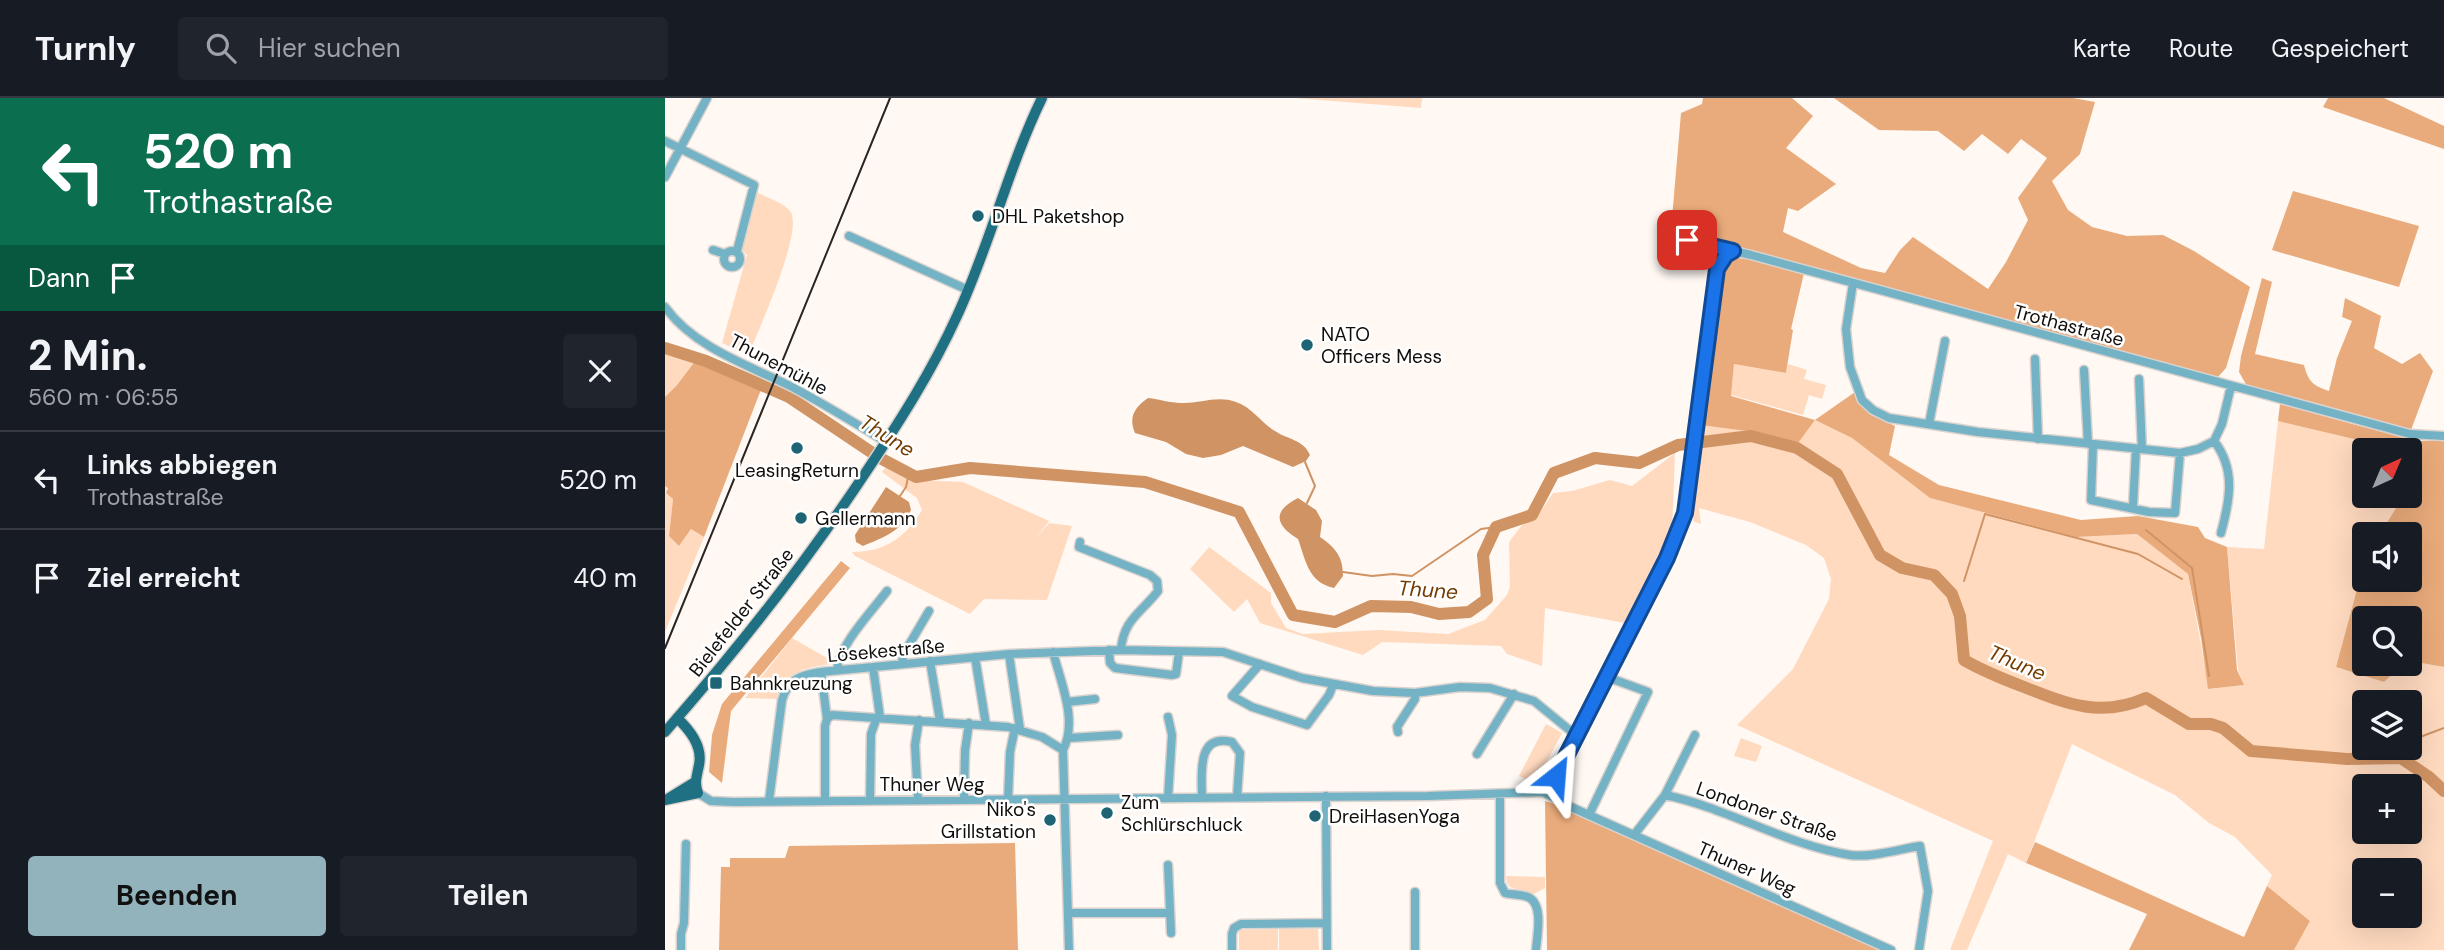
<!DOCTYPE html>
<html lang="de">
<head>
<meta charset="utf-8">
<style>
  :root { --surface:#171b24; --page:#20242c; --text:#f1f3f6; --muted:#9ea1a6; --line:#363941; --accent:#92b3bc }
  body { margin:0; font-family:"DM Sans",sans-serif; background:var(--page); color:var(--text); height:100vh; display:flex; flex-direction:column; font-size:26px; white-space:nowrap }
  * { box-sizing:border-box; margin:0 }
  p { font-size:23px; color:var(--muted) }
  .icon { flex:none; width:38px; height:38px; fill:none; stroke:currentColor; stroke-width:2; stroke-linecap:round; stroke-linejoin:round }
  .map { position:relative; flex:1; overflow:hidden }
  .details { display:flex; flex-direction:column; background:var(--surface); width:665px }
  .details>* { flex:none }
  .hud { background:#0b6e4f; color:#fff; overflow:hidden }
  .needle { width:46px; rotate:44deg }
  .controls { position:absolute; left:1687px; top:340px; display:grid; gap:14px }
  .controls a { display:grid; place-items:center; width:70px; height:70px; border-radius:7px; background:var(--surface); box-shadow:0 7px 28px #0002; font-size:35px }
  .pin { position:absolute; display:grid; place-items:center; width:60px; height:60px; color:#fff; margin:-30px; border-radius:14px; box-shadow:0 4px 10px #0006 }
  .me { position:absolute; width:77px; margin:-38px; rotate:28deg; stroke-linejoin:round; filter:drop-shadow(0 0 5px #0008) }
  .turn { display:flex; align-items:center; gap:24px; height:147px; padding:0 28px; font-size:32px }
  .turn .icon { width:91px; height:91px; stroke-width:2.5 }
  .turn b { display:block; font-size:49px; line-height:60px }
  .then { display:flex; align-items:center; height:66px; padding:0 28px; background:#0003; gap:14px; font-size:26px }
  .round { display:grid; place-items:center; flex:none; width:74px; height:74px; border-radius:7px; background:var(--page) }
  .summary { display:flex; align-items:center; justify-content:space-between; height:119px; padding:0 28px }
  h1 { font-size:42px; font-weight:700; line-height:52px }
  .primary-button { display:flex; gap:14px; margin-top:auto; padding:14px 28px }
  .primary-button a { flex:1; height:80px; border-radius:7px; background:var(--accent); color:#111; font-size:28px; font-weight:700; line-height:80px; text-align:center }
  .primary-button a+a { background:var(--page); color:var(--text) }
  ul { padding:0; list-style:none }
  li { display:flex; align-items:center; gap:21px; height:98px; padding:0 28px; border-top:2px solid var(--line) }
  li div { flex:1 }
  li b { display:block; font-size:26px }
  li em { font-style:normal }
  header { display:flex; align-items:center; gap:42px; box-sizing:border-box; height:98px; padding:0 35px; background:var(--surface); border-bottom:2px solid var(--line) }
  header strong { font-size:33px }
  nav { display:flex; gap:38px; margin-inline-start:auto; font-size:24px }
  .search { width:490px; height:63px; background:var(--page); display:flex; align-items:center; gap:18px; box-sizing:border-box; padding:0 24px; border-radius:7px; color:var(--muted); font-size:26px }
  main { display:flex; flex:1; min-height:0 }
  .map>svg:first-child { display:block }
  .green { fill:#ffdabf; fill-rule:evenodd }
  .forest { fill:#e9ab7b }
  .water { fill:#d09364 }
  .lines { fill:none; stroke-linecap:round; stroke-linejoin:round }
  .stream { stroke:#d09364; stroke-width:2 }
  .river { stroke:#d09364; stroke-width:12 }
  .minor-casing { stroke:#d9d2ce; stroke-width:11 }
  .major-casing { stroke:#d9d2ce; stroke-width:13 }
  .minor { stroke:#73b3c5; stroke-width:8 }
  .major { stroke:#207083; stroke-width:10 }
  .rail { stroke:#2a2523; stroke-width:2 }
  .route-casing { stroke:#114b97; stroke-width:18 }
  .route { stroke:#1a73e8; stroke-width:12 }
  .poi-dot { fill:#1e6474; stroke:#fff; stroke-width:2.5 }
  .labels { text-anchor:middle; stroke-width:5; stroke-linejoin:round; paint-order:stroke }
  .poi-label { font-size:19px; fill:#110d0b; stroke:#fff; text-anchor:start }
  .street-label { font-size:19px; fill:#110d0b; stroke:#fff }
  .water-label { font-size:21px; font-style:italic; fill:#743c00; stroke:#fff }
</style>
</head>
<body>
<header>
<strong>Turnly</strong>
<div class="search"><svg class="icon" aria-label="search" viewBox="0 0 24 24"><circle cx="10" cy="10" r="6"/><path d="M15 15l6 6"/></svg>Hier suchen</div>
<nav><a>Karte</a><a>Route</a><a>Gespeichert</a></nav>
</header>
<main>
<section class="details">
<div class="hud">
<div class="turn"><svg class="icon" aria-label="left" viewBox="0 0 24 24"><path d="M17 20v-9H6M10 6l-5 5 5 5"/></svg><div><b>520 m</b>Trothastraße</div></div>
<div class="then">Dann<svg class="icon" aria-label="arrive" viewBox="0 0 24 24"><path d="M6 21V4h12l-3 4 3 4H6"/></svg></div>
</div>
<div class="summary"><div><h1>2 Min.</h1><p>560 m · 06:55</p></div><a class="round"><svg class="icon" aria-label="close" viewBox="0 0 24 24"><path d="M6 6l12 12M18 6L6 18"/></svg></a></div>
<ul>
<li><svg class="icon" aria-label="left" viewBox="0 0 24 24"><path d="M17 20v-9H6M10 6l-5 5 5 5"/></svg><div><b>Links abbiegen</b><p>Trothastraße</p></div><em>520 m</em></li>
<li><svg class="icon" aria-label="arrive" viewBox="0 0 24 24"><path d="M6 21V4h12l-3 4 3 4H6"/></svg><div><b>Ziel erreicht</b></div><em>40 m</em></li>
</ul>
<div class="primary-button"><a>Beenden</a><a>Teilen</a></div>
</section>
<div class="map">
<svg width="1779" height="852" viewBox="0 0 1779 852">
  <rect width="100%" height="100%" fill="#fff8f3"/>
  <path class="green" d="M 630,0 L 757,0 L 756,10 Z
    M 91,94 C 101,99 118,105 125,113 C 140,131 92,235 83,258 L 57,245 L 82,157 L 75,150 Z
    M 5,255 L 31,262 L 12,287 L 0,299 L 0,256 Z
    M 1069,266 L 1121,275 L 1123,266 L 1142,272 L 1139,281 L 1161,287 L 1157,301 L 1144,297 L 1138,317 L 1066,297 Z
    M 1150,322 L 1187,340 L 1265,400 L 1411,439 L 1472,436 L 1523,476 L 1544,591 L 1578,587 L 1573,572 L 1562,449 L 1599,451 L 1613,323 L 1734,352 L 1699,352 L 1699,397 L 1739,397 L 1715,436 L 1699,436 L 1699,464 L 1671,569 L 1719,584 L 1739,565 L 1745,565 L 1745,563 L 1779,569 L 1779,852 L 1629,852 L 1645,823 L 1602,788 L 1607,777 L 1570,739 L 1544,725 L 1510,697 L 1407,646 L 1361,765 L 1343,756 L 1302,852 L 1285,852 L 1328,743 L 1072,627 L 1128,571 L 1164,501 L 1166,481 L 1159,460 L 1141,447 L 1085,424 L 1034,410 L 1036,426 L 1028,423 L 1035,327 L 1097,335 L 1133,344 ZM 1699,604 L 1745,604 L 1745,649 L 1699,649 ZM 1699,688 L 1745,688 L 1745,733 L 1699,733 ZM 1699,772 L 1745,772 L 1745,817 L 1699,817 Z
    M 1010,355 L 1007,433 L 960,525 L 880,510 L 877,568 L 842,556 L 836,548 L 717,544 L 698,557 L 595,525 L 582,501 L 569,514 L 525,471 L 544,449 L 606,495 L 606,505 L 621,530 L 638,536 L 713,532 L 783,536 L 820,522 L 842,497 L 845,489 L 844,444 L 857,427 L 873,418 L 888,395 L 907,393 L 945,382 L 967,388 Z
    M 221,369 L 251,382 L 298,384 L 384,423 L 370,441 L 384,425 L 407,428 L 382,502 L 319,501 L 305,516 L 190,458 L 187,454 C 220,454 240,440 257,412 L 252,400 L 217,374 Z
    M 0,388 L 2,389 L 1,395 L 8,401 L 4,438 L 14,448 L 26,431 L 39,439 L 0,534 Z
    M 127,540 L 169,564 L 168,566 C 142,569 120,572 112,601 L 80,600 Z
    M 881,626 L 897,635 L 870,686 L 854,678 Z
    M 1076,640 L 1097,648 L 1091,664 L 1069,658 Z
    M 841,778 L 880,779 L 880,790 L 869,796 L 845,789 L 842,785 Z
    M 613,831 L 613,852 L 574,852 L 574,832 Z
    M 614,831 L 653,831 L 654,852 L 614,852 Z"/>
  <path class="forest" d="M 1038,0 L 1127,0 L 1148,18 L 1121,50 L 1171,86 L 1133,113 L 1123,110 L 1118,134 L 1196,170 L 1220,175 L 1235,152 L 1248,139 L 1323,191 L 1341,164 L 1363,122 L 1353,100 L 1382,60 L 1356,41 L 1343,56 L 1317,36 L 1299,53 L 1273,33 L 1214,32 L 1169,0 L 1408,0 L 1430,4 L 1415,56 L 1387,83 L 1403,112 L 1427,129 L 1462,138 L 1498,137 L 1529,153 L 1585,189 L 1561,270 L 1552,280 L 1076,150 L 1005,144 L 1016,15 L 1037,6 Z
    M 1663,0 L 1719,0 L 1779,28 L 1779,51 L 1658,9 Z
    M 1628,93 L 1754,128 L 1734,189 L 1607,152 Z
    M 1071,160 L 1085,161 L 1139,175 L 1126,231 L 1128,232 L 1121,275 L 1069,266 L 1066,298 L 1150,322 L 1190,294 L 1205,316 L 1230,328 L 1224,357 L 1274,387 L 1416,422 L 1473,418 L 1533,429 L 1540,440 L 1562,449 L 1572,572 L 1579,587 L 1543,591 L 1536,540 L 1523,476 L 1472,436 L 1411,439 L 1265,400 L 1187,340 L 1150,322 L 1133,345 L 1097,335 L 1035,327 L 1059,173 L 1065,163 Z
    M 1597,180 L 1607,184 L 1590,256 L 1639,267 C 1643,283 1648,288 1664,293 L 1672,260 L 1687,223 L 1677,219 L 1680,200 L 1716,218 L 1709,250 L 1737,266 L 1755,255 L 1768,273 L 1746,332 L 1582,288 L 1574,274 L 1576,258 Z
    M 31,262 L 97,289 L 39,439 L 26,431 L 14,448 L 4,438 L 8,401 L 1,395 L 3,390 L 0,388 L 0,299 L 12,287 Z
    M 1615,306 L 1750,343 L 1749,355 L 1745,354 L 1745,352 L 1735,352 L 1613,323 Z
    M 1779,342 L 1779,569 L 1745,563 L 1745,520 L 1699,520 L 1699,565 L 1739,565 L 1719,584 L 1671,569 L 1699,465 L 1699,481 L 1745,481 L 1745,436 L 1715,436 L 1739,397 L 1745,397 L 1745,382 L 1756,343 Z
    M 176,463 L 185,470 L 66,613 L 57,685 L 44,674 L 47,637 L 57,606 Z
    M 880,703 L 912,712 L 1226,852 L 882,852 Z
    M 1370,744 L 1579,839 L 1602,788 L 1645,823 L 1629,852 L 1464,852 L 1482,816 L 1361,765 Z
    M 350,745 L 353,852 L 54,852 L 56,769 L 65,769 L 65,760 L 120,760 L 124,748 Z"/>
  <path class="water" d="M 483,300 C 494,301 505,305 516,305 C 534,306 552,297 571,304 C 587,309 596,325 610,333 C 623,342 638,341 645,357 L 641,363 L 628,369 L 578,348 L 556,357 L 538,360 L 521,356 L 501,344 L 470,335 C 463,319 470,309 483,300 Z
    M 221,389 L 244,404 L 246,412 C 237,433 219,439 198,448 L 191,444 L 190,437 Z
    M 633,400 L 651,412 L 657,423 L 655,439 C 671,450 678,459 678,478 L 669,490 C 643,484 641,463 633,441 C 610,427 607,413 633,400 Z"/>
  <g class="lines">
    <path class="stream" d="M 640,364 L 650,388 L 642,405
      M 235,398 L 241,389 L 244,375
      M 1481,432 L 1527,470 L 1544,578
      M 678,474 L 707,478 L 728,476 L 747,478 L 816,431 L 831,429
      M 1299,483 L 1320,416 L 1473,456 L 1517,481
      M 1745,639 L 1755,639 L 1779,630
      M 1710,661 L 1720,649"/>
    <path class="river" d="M 0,250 L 41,263 L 124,299 L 215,360 L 251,379 L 305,370 L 480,384 L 574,414 L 628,517 L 670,524 L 706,508 L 746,509 L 774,516 L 804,514 L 822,501 L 818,457 L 831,429 L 867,417 L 889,375 L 930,360 L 974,365 L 1013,347 L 1086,338 L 1132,350 L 1172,376 L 1215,457 L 1237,470 L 1269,477 L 1287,496 L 1295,518 L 1299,562 C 1318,573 1338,581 1359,589 C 1402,606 1436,620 1481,600 L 1524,626 L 1546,626 L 1558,630 L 1586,653 L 1682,661 L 1736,660 L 1764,679 L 1779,693"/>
    <defs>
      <path id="minor" d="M 0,43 L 89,87 L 72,153
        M 0,79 L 42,0
        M 184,138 L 303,192
        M 1022,142 L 1086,157 L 1745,336 L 1779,338
        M 48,152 L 60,156
        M59 161a8 8 0 1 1 16 0a8 8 0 1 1-16 0Z
        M 1188,185 L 1181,231 L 1185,269 L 1197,302 L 1208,312 L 1224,320 L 1313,334 L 1515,355 L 1533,351 L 1549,343 L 1557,326 L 1566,288
        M 0,209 C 30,250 83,267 127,289 C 159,306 190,325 221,344
        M 1370,261 L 1373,341
        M 1419,272 L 1423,346
        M 1474,281 L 1477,351
        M 1264,326 L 1280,243
        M 1549,343 C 1571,371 1565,402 1556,435
        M 1428,347 L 1426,402 L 1484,414 L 1510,415 L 1515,355
        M 1468,409 L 1471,351
        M 415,444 L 414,449 L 485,477 L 492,483 L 493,493 C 476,515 458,522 456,552
        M 444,552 L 445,565 L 450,570 L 507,577 L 511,576 L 514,554
        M 388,554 C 396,585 413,623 398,652 L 404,852
        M 344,556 L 355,631
        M 310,559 L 321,627
        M 265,563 L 275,623
        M 237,566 L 238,557 L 264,513
        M 595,566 L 567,598 L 587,609 L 642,627 L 664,597 L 668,587
        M 208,569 L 215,619
        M 172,572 C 174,547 207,513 222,493
        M 156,574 L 162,621
        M 402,604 L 430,601
        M 503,619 L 507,637 L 503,700
        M 733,634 L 732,629 L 750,601 L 750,595
        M 404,640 L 453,637
        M 812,656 L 849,596
        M 878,694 L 906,709 L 1226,852
        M 33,695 L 46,703 L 68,704 L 763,698 L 878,694 L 886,687 L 913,639 L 1002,460 L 1020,415 L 1052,171 L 1061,157 L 1068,153
        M 835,697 L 835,785 L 840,795 C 847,797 856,796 863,799 C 879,806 872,838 871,852
        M 1000,697 C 1063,710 1121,747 1185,757 C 1205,760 1235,751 1255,748 L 1263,793 L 1254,852
        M 661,698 L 662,852
        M 537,699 C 537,676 531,635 567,644 L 575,655 L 572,699
        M 253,702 L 250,647 L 254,622
        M 299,702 L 300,653 L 304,625
        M 343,702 L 345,654 L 350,630
        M 104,703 L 117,602 C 123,581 136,577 156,574 L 344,556 L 456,552 L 558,554 L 637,580 L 708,593 L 750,595 L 795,589 L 825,590 L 869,603 L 913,639
        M 160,703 L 160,628 L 162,621 L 167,617 L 343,629 L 377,639 L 398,652
        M 205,703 L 206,636 L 212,619
        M 924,717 L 983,594 L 942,579
        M 969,737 L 1000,697 L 1030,637
        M 503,767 L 506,835
        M 750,794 L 750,852
        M 403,815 L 505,815
        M 16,852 L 16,836 L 19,825 L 21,746
        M 567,852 L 567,836 L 569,830 L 576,826 L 662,825"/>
      <path id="major" d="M 0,634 C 73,551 140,466 201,374 C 235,323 267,273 292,218 C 325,147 343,70 377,0
        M 4,700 L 30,684
        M 0,702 L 33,695 C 29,684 32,678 34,667 C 38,648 25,632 12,620"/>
    </defs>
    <use href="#minor" class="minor-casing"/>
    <use href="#major" class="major-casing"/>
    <use href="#minor" class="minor"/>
    <use href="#major" class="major"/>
    <path class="rail" d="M 0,550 L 225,0"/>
  </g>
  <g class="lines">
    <defs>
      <path id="route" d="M 891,678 L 1002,460 L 1020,415 L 1052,171 L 1061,157 L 1068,153 L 1022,142"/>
    </defs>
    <use href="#route" class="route-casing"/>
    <use href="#route" class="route"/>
  </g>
  <g class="poi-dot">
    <circle cx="313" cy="118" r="7"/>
    <circle cx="642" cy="247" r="7"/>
    <circle cx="132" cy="350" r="7"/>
    <circle cx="136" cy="420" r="7"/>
    <rect x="44" y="578" width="14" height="14" rx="3.5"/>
    <circle cx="442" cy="715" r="7"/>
    <circle cx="650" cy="718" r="7"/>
    <circle cx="385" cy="722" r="7"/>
  </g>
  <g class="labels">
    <g class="poi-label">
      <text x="327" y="125">DHL Paketshop</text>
      <text x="656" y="243">NATO<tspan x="656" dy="22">Officers Mess</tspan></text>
      <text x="132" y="379" text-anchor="middle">LeasingReturn</text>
      <text x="150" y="427">Gellermann</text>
      <text x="65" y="592">Bahnkreuzung</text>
      <text x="456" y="711">Zum<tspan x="456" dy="22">Schlürschluck</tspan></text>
      <text x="371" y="718" text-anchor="end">Niko's<tspan x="371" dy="22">Grillstation</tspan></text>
      <text x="664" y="725">DreiHasenYoga</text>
    </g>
    <g class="street-label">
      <text transform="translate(1404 227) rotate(15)" y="7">Trothastraße</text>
      <text transform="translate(114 266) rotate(28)" y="7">Thunemühle</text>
      <text transform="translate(76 514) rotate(-52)" y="7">Bielefelder Straße</text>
      <text transform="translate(221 552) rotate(-5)" y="7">Lösekestraße</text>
      <text x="267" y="693">Thuner Weg</text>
      <text transform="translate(1102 713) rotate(19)" y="7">Londoner Straße</text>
      <text transform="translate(1082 770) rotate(24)" y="7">Thuner Weg</text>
    </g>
    <g class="water-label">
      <text transform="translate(222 338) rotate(32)" y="7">Thune</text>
      <text transform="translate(763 492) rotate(4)" y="7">Thune</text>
      <text transform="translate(1352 565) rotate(23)" y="7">Thune</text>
    </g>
  </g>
</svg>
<div class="controls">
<a><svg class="needle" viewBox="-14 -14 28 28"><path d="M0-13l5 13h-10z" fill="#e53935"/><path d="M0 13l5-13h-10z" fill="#9ea1a6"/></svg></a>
<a><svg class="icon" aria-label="sound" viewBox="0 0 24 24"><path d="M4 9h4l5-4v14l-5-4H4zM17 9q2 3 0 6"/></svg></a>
<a><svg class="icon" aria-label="search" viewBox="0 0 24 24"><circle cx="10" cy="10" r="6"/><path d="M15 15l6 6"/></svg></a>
<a><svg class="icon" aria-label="layers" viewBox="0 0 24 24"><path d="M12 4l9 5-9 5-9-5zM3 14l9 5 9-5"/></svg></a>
<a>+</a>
<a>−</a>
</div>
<div class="pin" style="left:1022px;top:142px;background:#d93025"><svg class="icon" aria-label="arrive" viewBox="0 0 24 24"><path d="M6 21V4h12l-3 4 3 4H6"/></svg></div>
<svg class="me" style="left:891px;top:678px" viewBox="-20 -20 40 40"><path d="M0-17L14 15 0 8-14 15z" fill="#1a73e8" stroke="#fff" stroke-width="4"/></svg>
</div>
</main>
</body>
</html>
